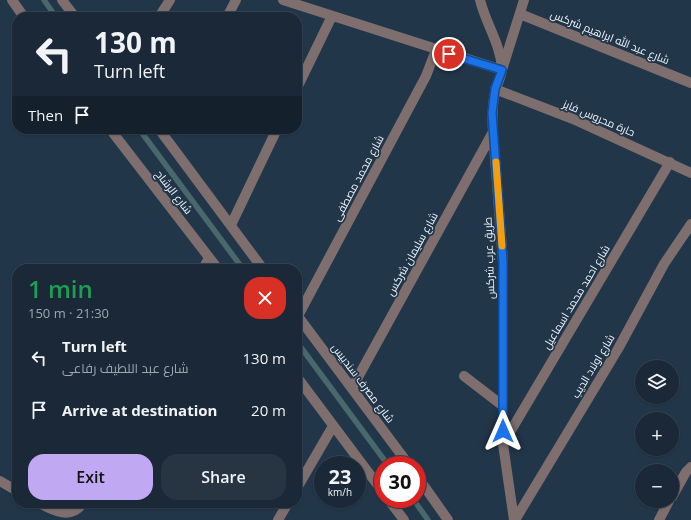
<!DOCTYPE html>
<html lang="en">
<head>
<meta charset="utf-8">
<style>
  :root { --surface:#1a2837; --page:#273442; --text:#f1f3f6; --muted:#9fa6ad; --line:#384452; --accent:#c1a8f3 }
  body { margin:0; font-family:"Open Sans",Cairo,sans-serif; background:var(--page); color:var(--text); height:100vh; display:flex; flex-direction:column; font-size:15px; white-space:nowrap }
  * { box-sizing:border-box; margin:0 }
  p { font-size:13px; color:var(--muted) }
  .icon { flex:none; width:22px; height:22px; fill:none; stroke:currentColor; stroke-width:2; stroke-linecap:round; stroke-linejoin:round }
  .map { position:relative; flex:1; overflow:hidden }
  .drawer { position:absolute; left:12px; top:264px; width:290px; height:244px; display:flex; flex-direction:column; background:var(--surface); border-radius:16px; box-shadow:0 1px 3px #0004,0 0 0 1px var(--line) }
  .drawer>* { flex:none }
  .top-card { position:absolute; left:12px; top:12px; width:290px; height:122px; border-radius:16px; box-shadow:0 1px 3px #0004,0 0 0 1px var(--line); background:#1a2837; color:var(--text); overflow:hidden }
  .controls { position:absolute; left:635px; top:360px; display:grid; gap:8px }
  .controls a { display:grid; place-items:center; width:44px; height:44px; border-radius:50%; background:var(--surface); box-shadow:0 1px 3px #0004,0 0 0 1px var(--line); font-size:20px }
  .speed { position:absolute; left:314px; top:456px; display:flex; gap:8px; font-size:20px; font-weight:700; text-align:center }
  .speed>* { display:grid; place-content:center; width:52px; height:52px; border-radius:50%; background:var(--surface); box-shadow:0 1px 3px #0004,0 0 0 1px var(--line); line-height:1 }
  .speed small { font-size:10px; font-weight:400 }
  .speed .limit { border:6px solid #d22; background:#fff; color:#111 }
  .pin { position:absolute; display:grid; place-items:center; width:34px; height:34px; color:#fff; margin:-17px; border:2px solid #fff; border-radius:50%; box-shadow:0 1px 4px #0007 }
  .me { position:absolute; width:44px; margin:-22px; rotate:0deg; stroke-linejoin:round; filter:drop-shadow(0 0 3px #0008) }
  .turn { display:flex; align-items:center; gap:14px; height:84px; padding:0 16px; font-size:18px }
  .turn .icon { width:52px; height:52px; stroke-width:2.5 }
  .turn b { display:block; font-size:28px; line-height:34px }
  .then { display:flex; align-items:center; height:38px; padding:0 16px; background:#0003; gap:8px; font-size:15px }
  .round { display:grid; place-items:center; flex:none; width:42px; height:42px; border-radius:16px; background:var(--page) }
  .head { display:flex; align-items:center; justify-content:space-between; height:68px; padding:0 16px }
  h1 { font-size:24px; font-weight:600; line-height:30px; color:#1e9e55 }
  .primary-button { display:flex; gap:8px; margin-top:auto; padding:8px 16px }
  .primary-button a { flex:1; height:46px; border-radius:16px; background:var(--accent); color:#111; font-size:16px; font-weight:600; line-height:46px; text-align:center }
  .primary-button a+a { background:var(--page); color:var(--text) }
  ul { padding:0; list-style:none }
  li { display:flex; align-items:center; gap:12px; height:52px; padding:0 16px }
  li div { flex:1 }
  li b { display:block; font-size:15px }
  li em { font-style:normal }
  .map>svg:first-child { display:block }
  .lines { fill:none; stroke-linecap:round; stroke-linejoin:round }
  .stream { stroke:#49686c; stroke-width:5.5 }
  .minor { stroke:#7e6f6e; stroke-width:10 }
  .route-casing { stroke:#114b97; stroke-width:10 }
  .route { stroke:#1a73e8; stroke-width:7 }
  .slow { stroke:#f59e0b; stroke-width:7 }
  .labels { text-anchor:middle; stroke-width:3.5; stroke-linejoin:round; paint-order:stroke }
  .street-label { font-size:11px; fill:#eef5fd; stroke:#223649 }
</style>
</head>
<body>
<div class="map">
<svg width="691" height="520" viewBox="0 0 691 520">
  <rect width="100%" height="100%" fill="#223649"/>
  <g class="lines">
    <path class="stream" d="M 44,0 L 56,17
      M 139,129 L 243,269
      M 297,342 L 388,465
      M 413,499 L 428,520"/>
    <path class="minor" d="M 12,0 L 24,17
      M 62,0 L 75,17
      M 283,0 L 502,70 L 524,0
      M 480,0 C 486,24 500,43 502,68 C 502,75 498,82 496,89 C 492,103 492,118 493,132 L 503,262 L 503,444 L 514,520
      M 520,14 L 691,83
      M 159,17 L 170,0
      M 227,17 L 236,0
      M 297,88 L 332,16
      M 495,89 L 573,119 L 691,173
      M 110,129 L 218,269
      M 159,129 L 263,269
      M 231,225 L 277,129
      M 203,269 L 209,258
      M 297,315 L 409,465
      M 298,316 L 426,76 L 436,50
      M 464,376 L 503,406
      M 297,377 L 383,492
      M 352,388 L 493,132
      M 503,444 L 670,162
      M 417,476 L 448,520
      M 0,481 L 17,491
      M 297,488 L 333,426
      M 672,497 L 686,472 L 691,467
      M 388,499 L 404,520
      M 39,503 C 54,511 71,520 83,503
      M 278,520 L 288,503
      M 515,520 L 618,349 L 664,264 L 691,224
      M 659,520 L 669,501"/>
  </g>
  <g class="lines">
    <defs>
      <path id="route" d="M 449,54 L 502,70 L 495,89 L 492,113 L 503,262 L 503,431"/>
    </defs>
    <use href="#route" class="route-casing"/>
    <use href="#route" class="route"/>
    <path class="slow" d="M 496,162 L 502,246"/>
  </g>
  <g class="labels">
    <g class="street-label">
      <text transform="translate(610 37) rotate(22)" y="4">شارع عبد الله ابراهيم شركس</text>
      <text transform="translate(599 118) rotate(23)" y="4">حارة محروس فايز</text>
      <text transform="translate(358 178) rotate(-62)" y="4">شارع محمد مصطفى</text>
      <text transform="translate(174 192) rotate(52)" y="4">شارع الرشاح</text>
      <text transform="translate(412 254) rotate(-61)" y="4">شارع سليمان شركس</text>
      <text transform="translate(489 258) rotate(-92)" y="4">طريق عرب شركس</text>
      <text transform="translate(576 297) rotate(-59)" y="4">شارع احمد محمد اسماعيل</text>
      <text transform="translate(593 366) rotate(-59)" y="4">شارع اولاد الديب</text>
      <text transform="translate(363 383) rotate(53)" y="4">شارع مصرف سندبيس</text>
    </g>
  </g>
</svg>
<div class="controls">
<a><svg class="icon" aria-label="layers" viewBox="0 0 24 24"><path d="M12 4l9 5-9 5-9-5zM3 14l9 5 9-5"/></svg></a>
<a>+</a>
<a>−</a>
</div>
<div class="speed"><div>23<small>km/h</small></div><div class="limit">30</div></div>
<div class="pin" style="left:449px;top:54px;background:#d93025"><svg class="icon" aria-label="arrive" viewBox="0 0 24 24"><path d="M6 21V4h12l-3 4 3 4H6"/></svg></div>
<svg class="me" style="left:503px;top:431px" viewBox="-20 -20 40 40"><path d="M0-17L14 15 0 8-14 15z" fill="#1a73e8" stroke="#fff" stroke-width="4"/></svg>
<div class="top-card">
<div class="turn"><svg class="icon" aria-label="left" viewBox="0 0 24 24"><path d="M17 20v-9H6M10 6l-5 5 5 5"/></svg><div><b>130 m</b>Turn left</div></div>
<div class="then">Then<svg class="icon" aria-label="arrive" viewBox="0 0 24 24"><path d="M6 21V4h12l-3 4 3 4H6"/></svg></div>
</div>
<section class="drawer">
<div class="head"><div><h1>1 min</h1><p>150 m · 21:30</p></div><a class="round" style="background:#d93025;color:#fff"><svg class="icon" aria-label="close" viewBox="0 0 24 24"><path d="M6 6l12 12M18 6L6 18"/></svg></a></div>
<ul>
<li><svg class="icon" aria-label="left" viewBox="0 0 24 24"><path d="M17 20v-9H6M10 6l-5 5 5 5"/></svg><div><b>Turn left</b><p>شارع عبد اللطيف رفاعى</p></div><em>130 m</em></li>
<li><svg class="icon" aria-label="arrive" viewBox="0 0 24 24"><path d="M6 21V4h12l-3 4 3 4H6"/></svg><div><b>Arrive at destination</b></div><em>20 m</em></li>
</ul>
<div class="primary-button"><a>Exit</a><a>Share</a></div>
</section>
</div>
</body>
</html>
